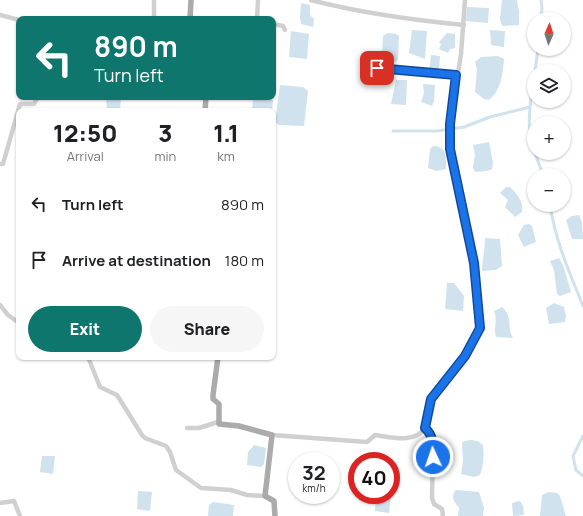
<!DOCTYPE html>
<html lang="en">
<head>
<meta charset="utf-8">
<style>
  :root { --surface:#fff; --page:#f6f6f6; --text:#202124; --muted:#757577; --accent:#0f766e }
  body { margin:0; font-family:Manrope,sans-serif; background:var(--page); color:var(--text); height:100vh; display:flex; flex-direction:column; font-size:15px; white-space:nowrap }
  * { box-sizing:border-box; margin:0 }
  p { font-size:13px; color:var(--muted) }
  .icon { flex:none; width:22px; height:22px; fill:none; stroke:currentColor; stroke-width:2; stroke-linecap:round; stroke-linejoin:round }
  .map { position:relative; flex:1; overflow:hidden }
  .drawer { position:absolute; left:16px; top:108px; width:260px; height:252px; display:flex; flex-direction:column; background:var(--surface); border-radius:8px; box-shadow:0 1px 3px #0004 }
  .drawer>* { flex:none }
  .hud { position:absolute; left:16px; top:16px; width:260px; height:84px; border-radius:8px; box-shadow:0 1px 3px #0004; background:#0f766e; color:#fff; overflow:hidden }
  .needle { width:26px; rotate:3deg }
  .fabs { position:absolute; left:527px; top:12px; display:grid; gap:8px }
  .fabs a { display:grid; place-items:center; width:44px; height:44px; border-radius:50%; background:var(--surface); box-shadow:0 1px 3px #0004; font-size:20px }
  .speed { position:absolute; left:288px; top:452px; display:flex; gap:8px; font-size:20px; font-weight:700; text-align:center }
  .speed>* { display:grid; place-content:center; width:52px; height:52px; border-radius:50%; background:var(--surface); box-shadow:0 1px 3px #0004; line-height:1 }
  .speed small { font-size:10px; font-weight:400 }
  .speed .limit { border:6px solid #d22; background:#fff; color:#111 }
  .pin { position:absolute; display:grid; place-items:center; width:34px; height:34px; color:#fff; margin:-17px; border-radius:8px; box-shadow:0 2px 6px #0006 }
  .me { position:absolute; width:44px; margin:-22px; rotate:357deg; stroke-linejoin:round; filter:drop-shadow(0 0 3px #0008) }
  .turn { display:flex; align-items:center; gap:14px; height:84px; padding:0 12px; font-size:18px }
  .turn .icon { width:52px; height:52px; stroke-width:2.5 }
  .turn b { display:block; font-size:28px; line-height:34px }
  .eta { display:flex; justify-content:space-evenly; align-items:center; height:68px; text-align:center }
  .eta b { font-size:24px; font-weight:800; line-height:28px }
  .cta { display:flex; gap:8px; margin-top:auto; padding:8px 12px }
  .cta a { flex:1; height:46px; border-radius:24px; background:var(--accent); color:#fff; font-size:16px; font-weight:800; line-height:46px; text-align:center }
  .cta a+a { background:var(--page); color:var(--text) }
  ul { padding:0; list-style:none }
  li { display:flex; align-items:center; gap:12px; height:56px; padding:0 12px }
  li div { flex:1 }
  li b { display:block; font-size:15px }
  li em { font-style:normal }
  .map>svg:first-child { display:block }
  .water { fill:#cfe2ee }
  .lines { fill:none; stroke-linecap:round; stroke-linejoin:round }
  .canal { stroke:#cfe2ee; stroke-width:3 }
  .minor { stroke:#d0d0d0; stroke-width:4.5 }
  .major { stroke:#ababab; stroke-width:5.5 }
  .route-casing { stroke:#114b97; stroke-width:10 }
  .route { stroke:#1a73e8; stroke-width:7 }
</style>
</head>
<body>
<div class="map">
<svg width="583" height="516" viewBox="0 0 583 516">
  <rect width="100%" height="100%" fill="#fff"/>
  <path class="water" d="M 502,0 L 517,0 L 519,11 L 519,25 L 502,26 L 500,19 Z
    M 301,3 L 310,5 L 310,15 L 314,19 L 313,27 L 301,24 L 300,16 Z
    M 467,7 L 489,8 L 488,23 L 466,21 Z
    M 412,30 L 427,31 L 425,59 L 409,53 Z
    M 490,30 L 505,31 L 504,47 L 491,45 Z
    M 291,31 L 309,34 L 307,59 L 289,57 Z
    M 388,33 L 396,34 L 399,36 L 398,59 L 396,62 L 383,59 L 382,57 L 383,36 Z
    M 447,33 L 455,34 L 455,48 L 450,49 L 448,53 L 439,49 L 441,44 L 439,42 Z
    M 431,55 L 440,56 L 439,72 L 429,71 Z
    M 498,56 L 504,59 C 503,73 501,91 489,100 L 484,99 L 475,92 L 477,69 L 475,62 L 481,57 Z
    M 396,80 L 407,80 L 406,105 L 391,104 Z
    M 423,84 L 435,85 L 434,101 L 432,106 L 421,102 L 424,93 Z
    M 280,85 L 303,87 L 308,91 L 304,126 L 279,125 L 275,122 Z
    M 106,97 L 121,97 L 120,111 L 107,110 Z
    M 253,97 L 273,100 L 272,111 L 252,111 Z
    M 489,142 L 493,163 L 492,169 L 487,171 L 475,172 L 473,167 L 475,155 L 473,145 Z
    M 433,146 C 448,147 446,157 446,169 L 436,171 L 428,168 L 430,149 Z
    M 506,187 L 510,187 C 517,194 524,202 522,212 L 515,217 L 505,207 L 508,200 L 500,193 Z
    M 579,215 L 582,222 L 583,239 L 572,239 L 566,220 L 572,216 Z
    M 529,224 L 532,226 L 536,242 L 524,247 L 518,235 L 524,225 Z
    M 485,238 L 500,239 L 502,266 L 496,270 L 482,271 C 482,260 485,250 485,238 Z
    M 559,258 L 563,265 L 571,292 L 560,296 L 557,294 L 554,270 L 550,261 Z
    M 447,283 L 454,283 L 464,296 L 463,311 L 445,309 Z
    M 554,303 L 564,307 L 566,316 L 565,322 L 549,324 L 546,308 Z
    M 502,307 C 514,318 506,326 513,338 L 496,337 C 493,327 498,322 494,311 Z
    M 471,440 L 478,441 L 483,445 C 484,455 484,465 480,475 L 474,477 L 461,474 L 463,461 L 462,443 L 464,441 Z
    M 254,445 L 266,448 L 264,464 L 261,467 L 247,465 L 248,452 Z
    M 42,456 L 55,456 L 53,474 L 40,472 Z
    M 456,490 L 479,492 L 484,508 L 483,516 L 458,516 L 459,508 C 454,501 450,498 456,490 Z
    M 138,491 L 152,492 L 150,511 L 137,509 Z
    M 548,492 L 557,493 L 560,496 L 566,516 L 540,516 L 542,495 Z
    M 376,495 L 391,495 L 389,513 L 375,511 Z
    M 519,501 L 521,502 L 523,506 L 524,515 L 513,516 L 512,503 Z
    M 213,502 L 234,505 L 233,516 L 208,516 L 209,505 Z"/>
  <g class="lines">
    <path class="canal" d="M 541,19 L 542,8 L 541,0
      M 535,71 L 538,49
      M 534,76 C 531,98 525,131 534,152
      M 393,131 L 437,131 L 464,127 L 490,117 L 530,107
      M 535,153 L 543,175
      M 550,205 C 556,243 569,271 583,306
      M 583,436 L 573,456 L 576,470 L 583,476"/>
    <path class="minor" d="M 154,0 L 154,19
      M 311,0 C 360,13 413,20 464,25
      M 0,15 L 19,20
      M 257,19 L 258,0
      M 273,24 L 283,26 L 285,30
      M 377,68 L 457,75
      M 0,164 L 3,164 L 20,104 L 34,104 L 38,97
      M 0,305 L 8,315 L 19,323
      M 88,357 L 100,387 L 117,395 L 142,435 L 145,438 L 166,446 L 170,452 L 176,470 L 201,488 L 231,490 L 247,495 L 265,496
      M 187,428 L 199,428 L 218,422
      M 272,435 L 367,442 L 375,435 C 391,437 415,444 425,428
      M 0,503 L 14,501 L 20,516
      M 443,516 L 442,509 L 434,504 L 432,498 L 433,443 L 431,435 L 425,428 C 429,394 437,393 457,369 C 463,360 467,351 472,341 C 475,337 479,334 481,328 L 474,263 L 450,149 L 450,124 L 461,54 L 465,0"/>
    <path class="major" d="M 190,19 L 191,0
      M 205,111 L 206,97
      M 218,357 L 213,395 L 213,399 L 219,404 L 219,424 L 239,426 L 272,435 L 265,496 L 274,501 L 275,516"/>
  </g>
  <g class="lines">
    <defs>
      <path id="route" d="M 377,68 L 456,75 L 450,124 L 450,149 L 474,263 L 480,328 L 465,356 L 431,399 L 425,428 C 434,436 433,446 433,457"/>
    </defs>
    <use href="#route" class="route-casing"/>
    <use href="#route" class="route"/>
  </g>
</svg>
<div class="fabs">
<a><svg class="needle" viewBox="-14 -14 28 28"><path d="M0-13l5 13h-10z" fill="#e53935"/><path d="M0 13l5-13h-10z" fill="#757577"/></svg></a>
<a><svg class="icon" aria-label="layers" viewBox="0 0 24 24"><path d="M12 4l9 5-9 5-9-5zM3 14l9 5 9-5"/></svg></a>
<a>+</a>
<a>−</a>
</div>
<div class="speed"><div>32<small>km/h</small></div><div class="limit">40</div></div>
<div class="pin" style="left:377px;top:68px;background:#d93025"><svg class="icon" aria-label="arrive" viewBox="0 0 24 24"><path d="M6 21V4h12l-3 4 3 4H6"/></svg></div>
<svg class="me" style="left:433px;top:457px" viewBox="-20 -20 40 40"><circle r="17" fill="#1a73e8" stroke="#fff" stroke-width="3"/><path d="M0-11L8 9 0 5-8 9z" fill="#fff"/></svg>
<div class="hud">
<div class="turn"><svg class="icon" aria-label="left" viewBox="0 0 24 24"><path d="M17 20v-9H6M10 6l-5 5 5 5"/></svg><div><b>890 m</b>Turn left</div></div>
</div>
<section class="drawer">
<div class="eta">
<div><b>12:50</b><p>Arrival</p></div>
<div><b>3</b><p>min</p></div>
<div><b>1.1</b><p>km</p></div>
</div>
<ul>
<li><svg class="icon" aria-label="left" viewBox="0 0 24 24"><path d="M17 20v-9H6M10 6l-5 5 5 5"/></svg><div><b>Turn left</b></div><em>890 m</em></li>
<li><svg class="icon" aria-label="arrive" viewBox="0 0 24 24"><path d="M6 21V4h12l-3 4 3 4H6"/></svg><div><b>Arrive at destination</b></div><em>180 m</em></li>
</ul>
<div class="cta"><a>Exit</a><a>Share</a></div>
</section>
</div>
</body>
</html>
